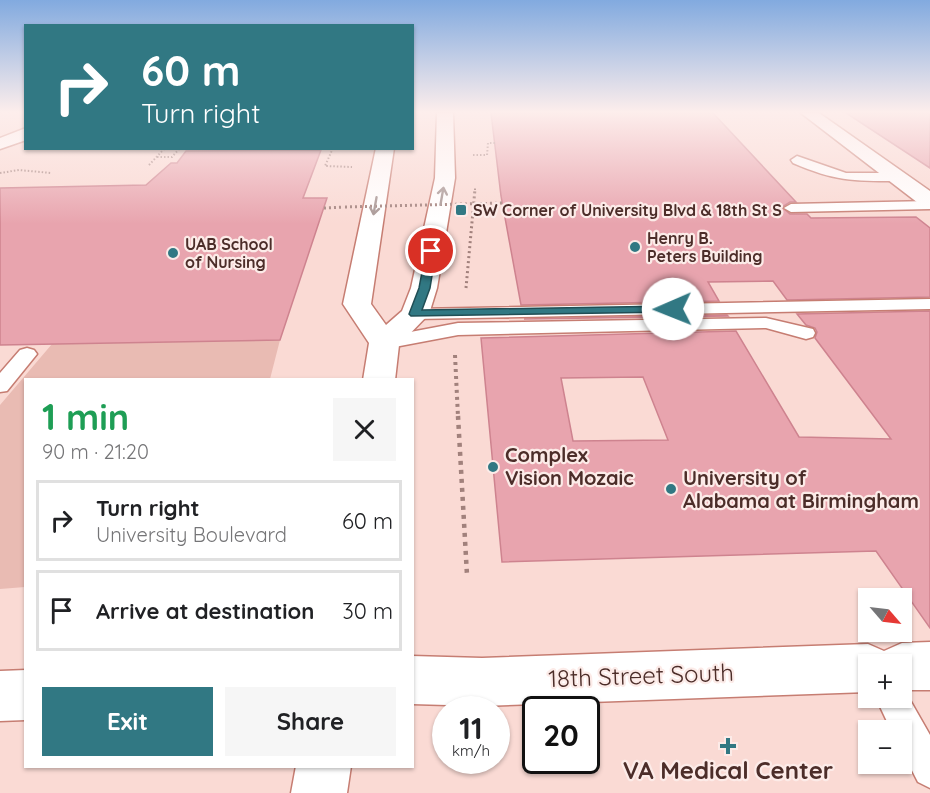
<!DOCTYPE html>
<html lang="en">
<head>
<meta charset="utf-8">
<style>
  :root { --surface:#fff; --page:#f6f6f6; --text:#202124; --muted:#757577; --line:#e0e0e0; --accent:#317883 }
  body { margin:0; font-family:Quicksand,sans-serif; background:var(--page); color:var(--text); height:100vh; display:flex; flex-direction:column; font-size:22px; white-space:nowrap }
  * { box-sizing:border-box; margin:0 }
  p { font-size:20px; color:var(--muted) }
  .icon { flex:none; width:33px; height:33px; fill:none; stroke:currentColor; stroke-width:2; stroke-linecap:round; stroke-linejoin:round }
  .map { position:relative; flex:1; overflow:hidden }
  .sheet { position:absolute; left:24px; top:378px; width:390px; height:390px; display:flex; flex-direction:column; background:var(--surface); border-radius:0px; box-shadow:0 2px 4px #0004 }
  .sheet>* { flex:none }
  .banner { position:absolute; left:24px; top:24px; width:390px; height:126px; border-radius:0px; box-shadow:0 2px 4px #0004; background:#317883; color:#fff; overflow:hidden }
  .needle { width:39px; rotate:118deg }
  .buttons { position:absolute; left:858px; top:588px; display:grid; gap:12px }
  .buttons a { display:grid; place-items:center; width:54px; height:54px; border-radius:0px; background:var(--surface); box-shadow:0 2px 4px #0004; font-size:30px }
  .speed { position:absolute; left:432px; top:696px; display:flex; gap:12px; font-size:30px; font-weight:700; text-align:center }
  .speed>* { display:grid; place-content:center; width:78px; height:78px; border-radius:50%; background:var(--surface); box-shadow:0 2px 4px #0004; line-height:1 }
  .speed small { font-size:15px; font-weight:400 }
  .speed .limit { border:3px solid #111; border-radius:9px; background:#fff; color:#111 }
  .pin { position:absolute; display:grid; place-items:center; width:51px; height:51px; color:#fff; margin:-26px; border:3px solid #fff; border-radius:50%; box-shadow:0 2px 6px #0007 }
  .me { position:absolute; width:66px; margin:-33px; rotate:269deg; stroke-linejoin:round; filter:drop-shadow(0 0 4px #0008) }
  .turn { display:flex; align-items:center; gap:21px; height:126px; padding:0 18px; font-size:27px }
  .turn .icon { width:78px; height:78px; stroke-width:2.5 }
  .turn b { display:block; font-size:42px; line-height:51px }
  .round { display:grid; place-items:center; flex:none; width:63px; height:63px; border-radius:0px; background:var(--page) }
  .headline { display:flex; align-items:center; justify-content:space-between; height:102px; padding:0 18px }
  h1 { font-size:36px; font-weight:700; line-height:45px; color:#1e9e55 }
  .button { display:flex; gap:12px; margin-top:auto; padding:12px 18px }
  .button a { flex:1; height:69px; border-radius:0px; background:var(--accent); color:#fff; font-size:24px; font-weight:700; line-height:69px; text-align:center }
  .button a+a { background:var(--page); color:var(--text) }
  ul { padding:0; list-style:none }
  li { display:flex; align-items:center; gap:18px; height:81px; margin:0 12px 9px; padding:0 6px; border:3px solid var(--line); border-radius:0px }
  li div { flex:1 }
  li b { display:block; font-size:22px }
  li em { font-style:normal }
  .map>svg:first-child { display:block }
  .green { fill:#e9bbb3 }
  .building { fill:#e8a4ae; stroke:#ce838f; stroke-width:1.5; fill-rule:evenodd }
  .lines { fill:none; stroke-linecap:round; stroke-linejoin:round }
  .lane-casing { stroke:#c67d72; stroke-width:3 }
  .street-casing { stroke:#c67d72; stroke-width:3 }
  .secondary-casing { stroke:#c67d72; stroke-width:3 }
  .path-far3 { stroke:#a1817c; stroke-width:2; stroke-dasharray:1.5 2; stroke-linecap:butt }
  .path-far2 { stroke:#a1817c; stroke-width:3; stroke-dasharray:2 3; stroke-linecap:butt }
  .path-far1 { stroke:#a1817c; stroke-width:4; stroke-dasharray:3 4; stroke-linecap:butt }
  .path { stroke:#a1817c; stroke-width:4.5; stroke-dasharray:4 5; stroke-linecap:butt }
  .lane { fill:#fff; fill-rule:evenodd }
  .street { fill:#fff; fill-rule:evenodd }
  .secondary { fill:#fff; fill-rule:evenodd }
  .path-bridge { stroke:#a1817c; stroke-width:3; stroke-dasharray:2 3; stroke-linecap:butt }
  .oneway { stroke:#a69694 }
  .route { fill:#317883; stroke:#204e55; stroke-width:1.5 }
  .poi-dot { fill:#317883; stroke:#fcebe8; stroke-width:2 }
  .labels { text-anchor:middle; stroke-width:4.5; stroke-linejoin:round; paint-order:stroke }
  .far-poi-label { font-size:16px; font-weight:bold; fill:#4c2d29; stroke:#fcebe8; text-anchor:start }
  .poi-label { font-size:20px; font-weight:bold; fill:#4c2d29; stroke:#fcebe8; text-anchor:start }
  .near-street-label { font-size:24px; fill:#4c2d29; stroke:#fcebe8 }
  .near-poi-label { font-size:24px; font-weight:bold; fill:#4c2d29; stroke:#fcebe8 }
</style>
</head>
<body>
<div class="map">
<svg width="930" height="793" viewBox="0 0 930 793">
  <rect width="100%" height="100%" fill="#fadad4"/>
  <path class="green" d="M 280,340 L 270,379 L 26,380 L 25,587 L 0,589 L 0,405 L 52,344 Z"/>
  <path class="building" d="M 491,113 L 713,113 L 796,202 L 790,202 L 782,207 L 790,214 L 807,214 L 811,218 L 916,217 L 930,228 L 930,297 L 787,300 L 773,281 L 708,282 L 719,301 L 521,305 L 501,196 Z
    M 846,113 L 930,113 L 930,168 Z
    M 321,150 L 303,198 L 327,198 L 280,340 L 0,345 L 0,188 L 146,185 L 171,163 L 177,163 L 186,151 Z
    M 930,311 L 930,628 L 876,551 L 502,562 L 481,338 L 736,331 L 799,437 L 891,439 L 815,338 L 817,332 L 815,328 L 806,325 L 797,314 ZM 643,377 L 668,440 L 573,441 L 561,378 Z
    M 727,315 L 728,316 L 524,319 Z"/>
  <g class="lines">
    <defs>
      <path id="lane" d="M 797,156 L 846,173 L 897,173 L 903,177 L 897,181 C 851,181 835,181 793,163 L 791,160 Z
        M 930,201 L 930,209 L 791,212 L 784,208 L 791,204 Z
        M 930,299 L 930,309 L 415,319 L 409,318 L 406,314 L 409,310 L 415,309 Z
        M 766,318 L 813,329 L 815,333 L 813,337 L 806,339 L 766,328 L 458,335 L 384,349 L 377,347 L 375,343 L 377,339 L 384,337 L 458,323 Z
        M 27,348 L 34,350 L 37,354 L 7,391 L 0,392 L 0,373 L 20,350 Z
        M 902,686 L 930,735 L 930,788 L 918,782 L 902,751 L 902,730 L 891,730 L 876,698 L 902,698 Z"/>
      <path id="street" d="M 26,128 L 26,140 L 0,149 L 0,138 Z"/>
      <path id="secondary" d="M 437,113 L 453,113 L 455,178 L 437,288 L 429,314 L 399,345 L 395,380 L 363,380 L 369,343 L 343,304 L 376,148 L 394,148 L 371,304 L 386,325 L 402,311 L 411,288 L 435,178 Z
        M 801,113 L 819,113 L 930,191 L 930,207 L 922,206 Z
        M 930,642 L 930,690 L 902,690 L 902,664 L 868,664 L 868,692 L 482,706 L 412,704 L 412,656 L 482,658 L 868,644 L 884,651 L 902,643 Z
        M 26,670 L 26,720 L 0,721 L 0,671 Z
        M 296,766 L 351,766 L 347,793 L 291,793 Z"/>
    </defs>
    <use href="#lane" class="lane-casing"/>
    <use href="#street" class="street-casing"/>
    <use href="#secondary" class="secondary-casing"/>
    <path class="path-far3" d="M 333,148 L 325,166 L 352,167
      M 473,155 L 487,155 L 488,143 L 495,143
      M 157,157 L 172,157 L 180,148
      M 149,165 L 165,148
      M 0,173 L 19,170 L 51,173
      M 475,190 L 475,188"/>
    <path class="path-far2" d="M 324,208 L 344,207
      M 466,288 L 475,189"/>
    <path class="path-far1" d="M 455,355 L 458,417"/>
    <path class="path" d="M 458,416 L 467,575"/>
    <use href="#lane" class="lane"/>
    <use href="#street" class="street"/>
    <use href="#secondary" class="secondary"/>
    <path class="path-bridge" d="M 345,207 L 504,203"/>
  </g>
  <defs><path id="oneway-shaft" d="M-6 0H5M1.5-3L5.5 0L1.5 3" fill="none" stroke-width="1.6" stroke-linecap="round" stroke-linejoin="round" transform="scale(1.5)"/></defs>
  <g class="oneway">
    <use href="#oneway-shaft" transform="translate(442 196) rotate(-80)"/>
    <use href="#oneway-shaft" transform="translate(375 206) rotate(100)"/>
  </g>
  <linearGradient id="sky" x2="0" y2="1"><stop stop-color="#82aadf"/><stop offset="0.5" stop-color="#fdeeec"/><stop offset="1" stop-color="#fdeeec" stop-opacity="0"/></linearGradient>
  <rect width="930" height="224" fill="url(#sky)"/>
  <path class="route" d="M 431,248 L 436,251 L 430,288 L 422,310 L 673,306 L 678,309 L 673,312 L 411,316 L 409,314 L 419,288 L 426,251 Z"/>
  <g class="poi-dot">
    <rect x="455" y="204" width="12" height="12" rx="3"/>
    <circle cx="635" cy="247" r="6"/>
    <circle cx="173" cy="253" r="6"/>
    <circle cx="493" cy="467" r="6"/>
    <circle cx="671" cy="489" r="6"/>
    <path d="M725 737h6v6h6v6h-6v6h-6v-6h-6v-6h6z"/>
  </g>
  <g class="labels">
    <g class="far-poi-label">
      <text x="473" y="216">SW Corner of University Blvd &amp; 18th St S</text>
      <text x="647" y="244">Henry B.<tspan x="647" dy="18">Peters Building</tspan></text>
      <text x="185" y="250">UAB School<tspan x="185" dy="18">of Nursing</tspan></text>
    </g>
    <g class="poi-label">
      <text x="505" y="462">Complex<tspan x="505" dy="23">Vision Mozaic</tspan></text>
      <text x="683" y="485">University of<tspan x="683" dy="23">Alabama at Birmingham</tspan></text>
    </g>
    <g class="near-street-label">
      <text transform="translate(641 676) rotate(-2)" y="8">18th Street South</text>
    </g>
    <g class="near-poi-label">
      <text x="728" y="779">VA Medical Center</text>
    </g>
  </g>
</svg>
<div class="buttons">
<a><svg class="needle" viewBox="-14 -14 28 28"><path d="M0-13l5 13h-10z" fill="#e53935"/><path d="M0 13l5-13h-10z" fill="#757577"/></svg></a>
<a>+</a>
<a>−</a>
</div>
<div class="speed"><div>11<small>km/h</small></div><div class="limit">20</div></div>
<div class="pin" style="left:431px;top:251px;background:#d93025"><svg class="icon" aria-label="arrive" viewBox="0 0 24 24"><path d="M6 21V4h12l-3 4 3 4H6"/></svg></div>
<svg class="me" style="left:673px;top:309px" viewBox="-20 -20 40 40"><circle r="19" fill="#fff"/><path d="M0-13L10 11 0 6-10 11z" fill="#317883"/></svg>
<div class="banner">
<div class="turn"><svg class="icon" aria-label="right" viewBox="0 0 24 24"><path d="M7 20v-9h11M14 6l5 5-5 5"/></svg><div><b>60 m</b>Turn right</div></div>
</div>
<section class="sheet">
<div class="headline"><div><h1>1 min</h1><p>90 m · 21:20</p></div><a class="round"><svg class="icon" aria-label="close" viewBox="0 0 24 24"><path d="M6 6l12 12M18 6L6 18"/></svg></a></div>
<ul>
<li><svg class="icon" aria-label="right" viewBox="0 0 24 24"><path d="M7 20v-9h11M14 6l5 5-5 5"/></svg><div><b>Turn right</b><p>University Boulevard</p></div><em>60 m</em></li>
<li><svg class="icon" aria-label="arrive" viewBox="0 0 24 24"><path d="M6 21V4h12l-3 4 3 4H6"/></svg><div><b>Arrive at destination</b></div><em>30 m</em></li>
</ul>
<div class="button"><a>Exit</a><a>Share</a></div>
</section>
</div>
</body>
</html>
